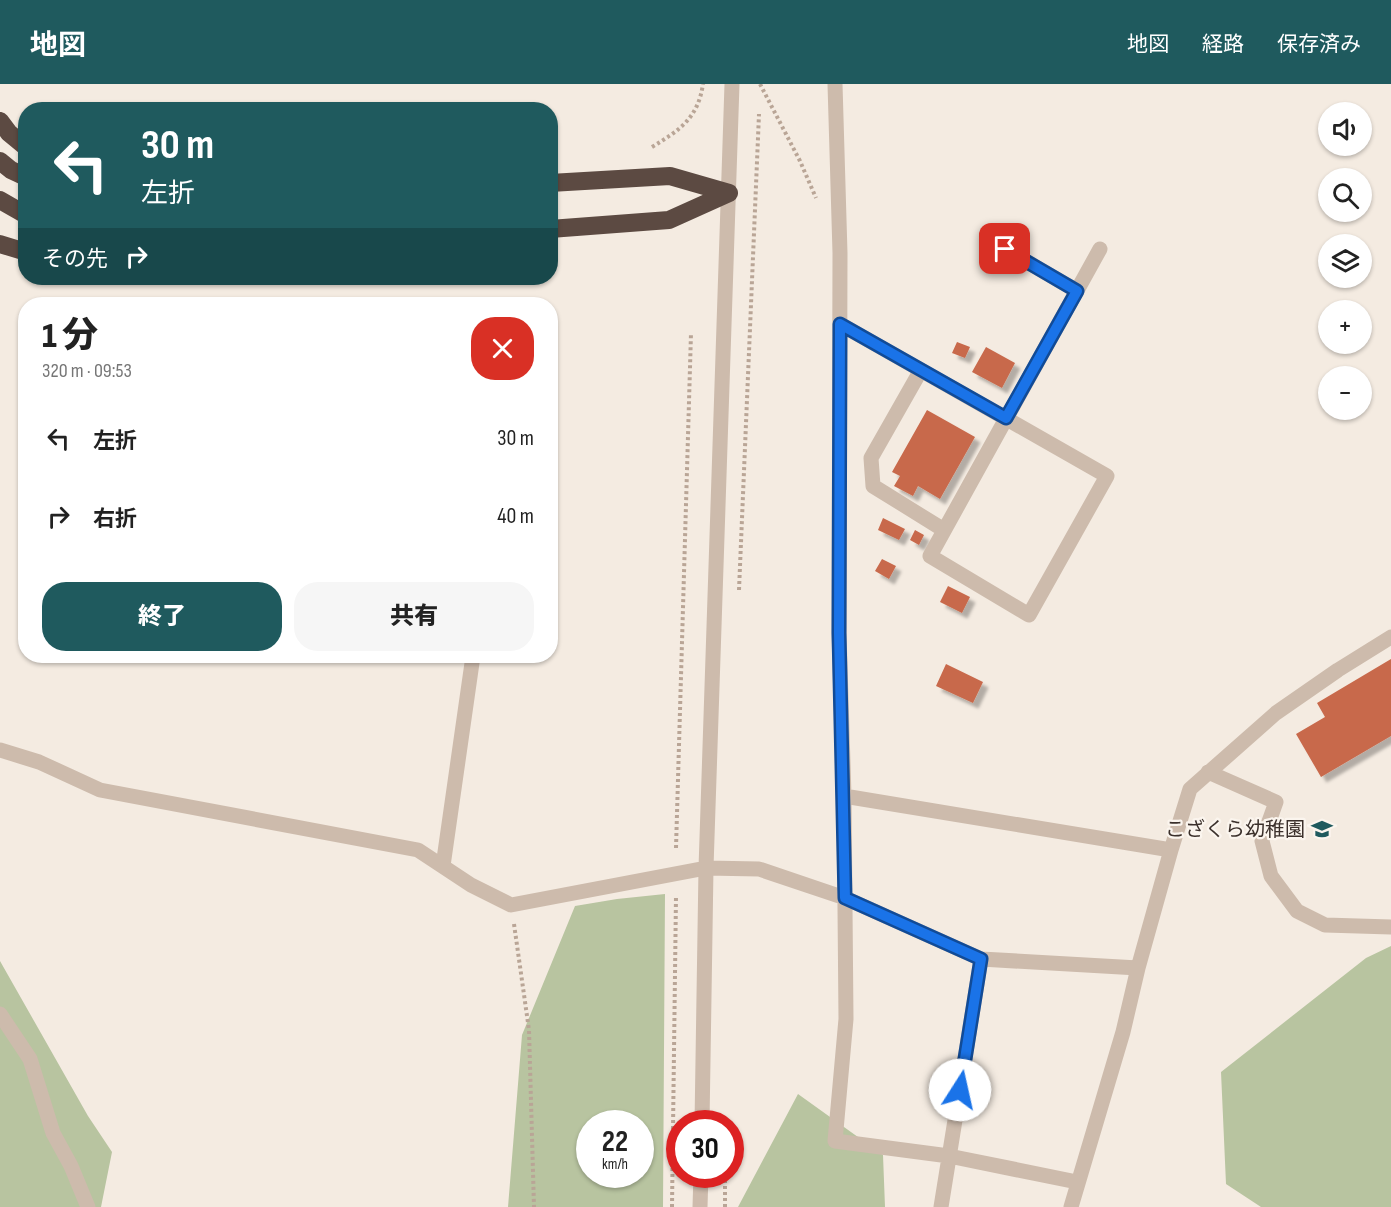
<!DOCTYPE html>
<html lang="ja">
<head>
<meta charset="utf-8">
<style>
  :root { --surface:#fff; --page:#f6f6f6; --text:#222; --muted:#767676; --accent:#1f5a5e }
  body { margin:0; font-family:"Sofia Sans Condensed","Noto Sans JP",sans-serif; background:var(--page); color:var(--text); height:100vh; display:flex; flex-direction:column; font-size:22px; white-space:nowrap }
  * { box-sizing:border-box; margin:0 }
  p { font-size:20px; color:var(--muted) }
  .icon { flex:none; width:33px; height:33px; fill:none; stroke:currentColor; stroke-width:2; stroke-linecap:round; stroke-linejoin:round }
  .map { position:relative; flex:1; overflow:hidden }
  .panel { position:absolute; left:18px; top:213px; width:540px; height:366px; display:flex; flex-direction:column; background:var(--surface); border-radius:24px; box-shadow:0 2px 4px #0004 }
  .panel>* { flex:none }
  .hud { position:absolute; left:18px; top:18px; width:540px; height:183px; border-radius:24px; box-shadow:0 2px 4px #0004; background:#1f5a5e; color:#fff; overflow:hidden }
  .tools { position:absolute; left:1318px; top:18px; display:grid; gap:12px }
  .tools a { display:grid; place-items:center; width:54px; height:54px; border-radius:50%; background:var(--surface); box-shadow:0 2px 4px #0004; font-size:30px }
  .speed { position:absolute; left:576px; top:1026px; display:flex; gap:12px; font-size:30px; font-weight:700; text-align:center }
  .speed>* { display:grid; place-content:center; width:78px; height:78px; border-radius:50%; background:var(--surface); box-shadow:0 2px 4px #0004; line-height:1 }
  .speed small { font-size:15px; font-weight:400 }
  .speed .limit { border:9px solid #d22; background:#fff; color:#111 }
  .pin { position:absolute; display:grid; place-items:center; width:51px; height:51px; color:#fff; margin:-26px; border-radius:12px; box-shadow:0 3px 9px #0006 }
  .me { position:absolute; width:66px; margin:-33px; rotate:10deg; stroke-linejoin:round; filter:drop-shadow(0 0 4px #0008) }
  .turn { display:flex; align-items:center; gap:21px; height:126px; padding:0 24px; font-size:27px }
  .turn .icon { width:78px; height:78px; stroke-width:2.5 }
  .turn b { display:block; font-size:42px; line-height:51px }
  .then { display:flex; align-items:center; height:57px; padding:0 24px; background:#0003; gap:12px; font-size:22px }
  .round { display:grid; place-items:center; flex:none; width:63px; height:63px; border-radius:24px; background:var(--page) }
  .overview { display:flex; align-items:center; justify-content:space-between; height:102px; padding:0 24px }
  h1 { font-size:36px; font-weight:800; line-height:45px }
  .primary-button { display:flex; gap:12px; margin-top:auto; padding:12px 24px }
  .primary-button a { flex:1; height:69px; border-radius:24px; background:var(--accent); color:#fff; font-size:24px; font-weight:800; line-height:69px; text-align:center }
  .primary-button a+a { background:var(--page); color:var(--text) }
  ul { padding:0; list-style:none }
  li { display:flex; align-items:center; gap:18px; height:78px; padding:0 24px }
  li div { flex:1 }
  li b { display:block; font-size:22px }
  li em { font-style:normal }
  header { display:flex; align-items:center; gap:36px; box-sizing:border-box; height:84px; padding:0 30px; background:var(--accent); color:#fff }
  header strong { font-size:28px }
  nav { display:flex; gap:33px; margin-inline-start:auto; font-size:21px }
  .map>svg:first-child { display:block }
  .green { fill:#b8c4a0; fill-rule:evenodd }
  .building { fill:#c8694b; filter:url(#shadow) }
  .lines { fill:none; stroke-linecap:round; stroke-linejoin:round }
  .path { stroke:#b9a596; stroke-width:4; stroke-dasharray:3 3; stroke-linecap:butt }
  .minor { stroke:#cdbbac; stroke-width:15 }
  .highway { stroke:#5c4a42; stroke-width:18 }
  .route-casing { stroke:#114b97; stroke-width:15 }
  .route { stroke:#1a73e8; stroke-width:10 }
  .labels { text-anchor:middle; stroke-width:4.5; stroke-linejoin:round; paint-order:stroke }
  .poi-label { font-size:20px; fill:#3b302b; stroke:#fbf5ee; text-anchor:end }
</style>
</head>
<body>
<header>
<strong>地図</strong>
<nav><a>地図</a><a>経路</a><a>保存済み</a></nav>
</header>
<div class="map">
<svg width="1391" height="1123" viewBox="0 0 1391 1123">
  <defs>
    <filter id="shadow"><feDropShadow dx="5.5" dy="5.5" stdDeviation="1.5" flood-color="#0004"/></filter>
  </defs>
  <rect width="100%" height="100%" fill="#f4ebe1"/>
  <path class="green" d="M 665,810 L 663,1123 L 508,1123 L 522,951 L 575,822 L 617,815 ZM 590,1040 L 640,1040 L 640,1090 L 590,1090 Z
    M 1391,862 L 1391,1123 L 1261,1123 L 1226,1100 L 1221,988 L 1366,874 Z
    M 0,877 L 88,1032 L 112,1068 L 101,1123 L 0,1123 Z
    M 798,1010 L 883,1071 L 885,1123 L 738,1123 Z"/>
  <path class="building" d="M 957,258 L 970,263 L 965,274 L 952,269 Z
    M 986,263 L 1015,279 L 1002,304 L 972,288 Z
    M 927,326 L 975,353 L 940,415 L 918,402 L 913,412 L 894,402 L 900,392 L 892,388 Z
    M 883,434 L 905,445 L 899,456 L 878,446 Z
    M 915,446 L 924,451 L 919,461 L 910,456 Z
    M 882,475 L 896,482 L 889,495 L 875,487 Z
    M 948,502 L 970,513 L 962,529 L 940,518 Z
    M 1391,575 L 1391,652 L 1321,693 L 1296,650 L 1325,633 L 1317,619 Z
    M 946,580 L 983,598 L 973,619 L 936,602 Z"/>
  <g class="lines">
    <path class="path" d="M 760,0 L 800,77 L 816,114
      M 652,63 C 680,46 698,34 703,0
      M 739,506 L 759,30
      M 676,764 L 691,249
      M 514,840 L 529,946 L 534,1123
      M 672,1123 L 676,812
      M 725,1123 L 725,1090"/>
    <path class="minor" d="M 835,0 L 840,169 L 839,549 L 844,712 L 846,935 L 835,1057 L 949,1072 L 1077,1098
      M 1005,165 L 1077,207
      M 840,240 L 1107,392 L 1029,531 L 930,472 C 987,370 1044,268 1100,165
      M 921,286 L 871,374 L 873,402 L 944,446
      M 0,666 L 39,678 L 100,706 L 418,766 L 471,801 L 511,821 L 706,784 L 759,785 L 845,814 L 981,875 L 1138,884
      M 1208,688 L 1276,718 L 1262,757 L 1271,792 L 1297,827 L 1325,841 L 1391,843
      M 844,712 L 1171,766
      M 443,782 L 473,572
      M 0,930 L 30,975 L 53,1049 L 71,1082 L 88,1123
      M 702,1040 L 706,784 L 732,0
      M 700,1123 L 701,1090
      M 941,1123 L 981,875
      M 1071,1123 L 1123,948 L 1138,884 L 1171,766 L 1190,705 L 1276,629 L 1338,586 L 1391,553"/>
    <path class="highway" d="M 0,37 L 9,49 L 26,63
      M 0,77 L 11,86 L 26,93
      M 550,99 L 670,92 L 729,109
      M 0,116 L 26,131
      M 550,145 L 669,136 L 729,109
      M 0,160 L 26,168"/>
  </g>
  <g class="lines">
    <defs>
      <path id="route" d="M 960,1006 L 981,875 L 845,814 L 839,549 L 840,240 L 1006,334 L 1077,207 L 1005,165"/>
    </defs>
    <use href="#route" class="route-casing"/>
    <use href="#route" class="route"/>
  </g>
  <defs>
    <symbol id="school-bare" viewBox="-9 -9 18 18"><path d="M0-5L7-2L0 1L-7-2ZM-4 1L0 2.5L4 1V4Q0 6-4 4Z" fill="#1f5a5e" stroke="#fbf5ee" stroke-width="2.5" paint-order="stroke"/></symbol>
  </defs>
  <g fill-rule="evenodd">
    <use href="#school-bare" x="1307" y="730" width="30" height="30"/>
  </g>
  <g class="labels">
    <g class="poi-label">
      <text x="1305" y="752">こざくら幼稚園</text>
    </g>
  </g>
</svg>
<div class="tools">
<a><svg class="icon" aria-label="sound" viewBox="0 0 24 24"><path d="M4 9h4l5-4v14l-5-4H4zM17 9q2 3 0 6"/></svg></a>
<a><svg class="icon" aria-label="search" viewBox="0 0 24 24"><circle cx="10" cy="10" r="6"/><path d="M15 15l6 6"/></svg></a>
<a><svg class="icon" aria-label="layers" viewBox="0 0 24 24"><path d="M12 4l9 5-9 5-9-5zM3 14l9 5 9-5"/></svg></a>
<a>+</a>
<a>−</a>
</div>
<div class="speed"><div>22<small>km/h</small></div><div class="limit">30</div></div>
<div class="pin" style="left:1005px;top:165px;background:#d93025"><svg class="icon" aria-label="arrive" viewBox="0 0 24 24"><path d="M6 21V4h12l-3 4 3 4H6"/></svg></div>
<svg class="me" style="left:960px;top:1006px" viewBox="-20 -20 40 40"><circle r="19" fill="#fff"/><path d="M0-13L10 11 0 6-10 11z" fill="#1a73e8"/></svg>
<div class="hud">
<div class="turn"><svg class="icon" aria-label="left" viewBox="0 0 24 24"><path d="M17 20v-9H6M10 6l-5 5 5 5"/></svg><div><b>30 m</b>左折</div></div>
<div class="then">その先<svg class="icon" aria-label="right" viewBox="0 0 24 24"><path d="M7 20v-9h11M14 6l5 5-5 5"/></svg></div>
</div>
<section class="panel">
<div class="overview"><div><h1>1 分</h1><p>320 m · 09:53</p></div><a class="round" style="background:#d93025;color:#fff"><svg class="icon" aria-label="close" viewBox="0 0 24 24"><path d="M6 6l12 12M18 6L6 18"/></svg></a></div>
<ul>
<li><svg class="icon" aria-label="left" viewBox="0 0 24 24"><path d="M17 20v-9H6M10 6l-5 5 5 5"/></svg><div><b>左折</b></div><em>30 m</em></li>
<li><svg class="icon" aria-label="right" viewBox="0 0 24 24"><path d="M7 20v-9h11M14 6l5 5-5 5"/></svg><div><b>右折</b></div><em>40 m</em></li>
</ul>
<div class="primary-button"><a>終了</a><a>共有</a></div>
</section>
</div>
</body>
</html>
